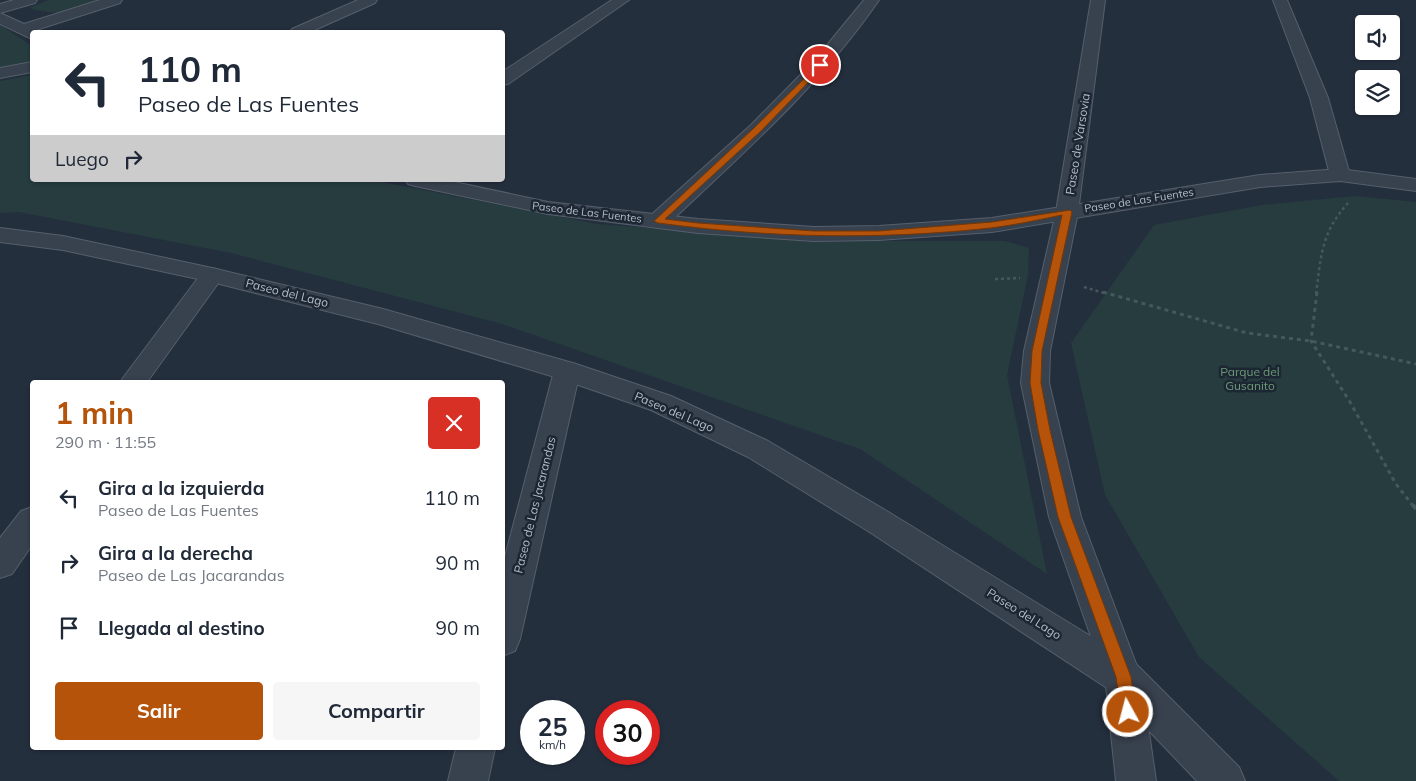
<!DOCTYPE html>
<html lang="es">
<head>
<meta charset="utf-8">
<style>
  :root { --surface:#fff; --page:#f6f6f7; --text:#1f2937; --muted:#747a83; --accent:#b45309 }
  body { margin:0; font-family:Mulish,sans-serif; background:var(--page); color:var(--text); height:100vh; display:flex; flex-direction:column; font-size:19px; white-space:nowrap }
  * { box-sizing:border-box; margin:0 }
  p { font-size:16px; color:var(--muted) }
  .icon { flex:none; width:28px; height:28px; fill:none; stroke:currentColor; stroke-width:2; stroke-linecap:round; stroke-linejoin:round }
  .map { position:relative; flex:1; overflow:hidden }
  .sheet { position:absolute; left:30px; top:380px; width:475px; height:370px; display:flex; flex-direction:column; background:var(--surface); border-radius:5px; box-shadow:0 1px 4px #0004 }
  .sheet>* { flex:none }
  .banner { position:absolute; left:30px; top:30px; width:475px; height:152px; border-radius:5px; box-shadow:0 1px 4px #0004; background:#fff; color:var(--text); overflow:hidden }
  .fabs { position:absolute; left:1355px; top:15px; display:grid; gap:10px }
  .fabs a { display:grid; place-items:center; width:45px; height:45px; border-radius:5px; background:var(--surface); box-shadow:0 1px 4px #0004; font-size:25px }
  .speed { position:absolute; left:520px; top:700px; display:flex; gap:10px; font-size:25px; font-weight:700; text-align:center }
  .speed>* { display:grid; place-content:center; width:65px; height:65px; border-radius:50%; background:var(--surface); box-shadow:0 1px 4px #0004; line-height:1 }
  .speed small { font-size:12px; font-weight:400 }
  .speed .limit { border:8px solid #d22; background:#fff; color:#111 }
  .pin { position:absolute; display:grid; place-items:center; width:42px; height:42px; color:#fff; margin:-21px; border:2px solid #fff; border-radius:50%; box-shadow:0 1px 5px #0007 }
  .me { position:absolute; width:55px; margin:-28px; rotate:353deg; stroke-linejoin:round; filter:drop-shadow(0 0 4px #0008) }
  .turn { display:flex; align-items:center; gap:18px; height:105px; padding:0 25px; font-size:22px }
  .turn .icon { width:65px; height:65px; stroke-width:2.5 }
  .turn b { display:block; font-size:35px; line-height:42px }
  .then { display:flex; align-items:center; height:48px; padding:0 25px; background:#0003; gap:10px; font-size:19px }
  .round { display:grid; place-items:center; flex:none; width:52px; height:52px; border-radius:5px; background:var(--page) }
  .headline { display:flex; align-items:center; justify-content:space-between; height:85px; padding:0 25px }
  h1 { font-size:30px; font-weight:700; line-height:38px; color:var(--accent) }
  .button { display:flex; gap:10px; margin-top:auto; padding:10px 25px }
  .button a { flex:1; height:58px; border-radius:5px; background:var(--accent); color:#fff; font-size:20px; font-weight:700; line-height:58px; text-align:center }
  .button a+a { background:var(--page); color:var(--text) }
  ul { padding:0; list-style:none }
  li { display:flex; align-items:center; gap:15px; height:65px; padding:0 25px }
  li div { flex:1 }
  li b { display:block; font-size:19px }
  li em { font-style:normal }
  .map>svg:first-child { display:block }
  .green { fill:#263c3f }
  .lines { fill:none; stroke-linecap:round; stroke-linejoin:round }
  .minor-casing { stroke:#565f6c; stroke-width:2 }
  .tertiary-casing { stroke:#565f6c; stroke-width:2 }
  .path-far2 { stroke:#44595c; stroke-width:2.5; stroke-dasharray:3 3; stroke-linecap:butt }
  .path-far1 { stroke:#44595c; stroke-width:3; stroke-dasharray:4 4; stroke-linecap:butt }
  .path { stroke:#44595c; stroke-width:4; stroke-dasharray:5 5; stroke-linecap:butt }
  .minor { fill:#38414e; fill-rule:evenodd }
  .tertiary { fill:#38414e; fill-rule:evenodd }
  .route { fill:#b45309; stroke:#753606 }
  .labels { text-anchor:middle; stroke-width:5; stroke-linejoin:round; paint-order:stroke }
  .far-street-label { font-size:11px; fill:#b4bcc9; stroke:#1d2633 }
  .street-label { font-size:12px; fill:#b4bcc9; stroke:#1d2633 }
  .park-label { font-size:12px; fill:#6b9a76; stroke:#1d2633 }
</style>
</head>
<body>
<div class="map">
<svg width="1416" height="781" viewBox="0 0 1416 781">
  <rect width="100%" height="100%" fill="#242f3e"/>
  <path class="green" d="M 49,0 L 109,0 C 78,9 61,18 29,8 Z
    M 0,25 L 32,46 L 32,61 L 0,69 Z
    M 32,75 L 32,180 L 372,180 L 597,224 L 824,241 L 1005,241 L 1029,248 L 1028,275 L 1007,375 L 1047,574 L 860,449 L 502,324 L 231,253 L 19,212 L 0,213 L 0,81 Z
    M 1354,196 L 1416,202 L 1416,781 L 1339,781 L 1199,657 L 1105,495 L 1071,343 L 1154,225 L 1262,205 Z"/>
  <g class="lines">
    <defs>
      <path id="minor" d="M 358,0 L 377,0 L 375,3 L 310,32 L 290,32 L 292,29 Z
        M 612,0 L 629,0 L 508,84 L 502,85 L 502,72 Z
        M 864,0 L 879,0 C 820,86 741,155 666,226 L 658,228 L 650,226 L 647,221 L 650,216 L 751,125 L 814,61 Z
        M 1091,0 L 1105,0 L 1078,212 L 1050,351 L 1049,383 L 1081,517 L 1141,677 L 1156,781 L 1116,781 L 1105,677 L 1049,517 L 1021,383 L 1024,351 L 1056,212 Z
        M 1273,0 L 1287,0 L 1328,98 L 1350,175 L 1347,179 L 1340,181 L 1333,179 L 1330,175 L 1310,98 Z
        M 212,268 L 220,270 L 224,275 L 147,382 L 120,382 L 204,270 Z
        M 567,362 L 576,364 L 580,371 L 520,639 L 515,651 L 502,656 L 502,568 L 554,371 L 558,364 Z
        M 32,507 L 32,545 L 12,574 L 0,578 L 0,538 L 21,511 Z
        M 456,748 L 495,748 L 488,781 L 448,781 Z"/>
      <path id="tertiary" d="M 14,0 L 37,0 L 35,3 L 0,13 L 24,24 L 100,0 L 122,0 L 120,3 L 36,30 L 39,32 L 32,32 L 32,39 L 0,24 L 0,4 Z
        M 32,62 L 32,72 L 0,78 L 0,68 Z
        M 1340,169 L 1416,179 L 1416,191 L 1340,181 L 1260,187 L 992,232 L 879,240 L 814,241 L 698,233 L 548,214 L 415,186 L 408,184 L 405,180 L 445,180 L 548,202 L 698,219 L 814,227 L 879,226 L 992,218 L 1260,175 Z
        M 0,228 L 63,236 L 212,268 L 383,309 L 576,364 L 671,396 L 768,441 L 890,513 L 1136,664 L 1239,767 L 1245,781 L 1197,781 L 1110,690 L 868,531 L 748,457 L 651,410 L 558,378 L 378,324 L 212,282 L 63,250 L 0,242 Z"/>
    </defs>
    <use href="#minor" class="minor-casing"/>
    <use href="#tertiary" class="tertiary-casing"/>
    <path class="path-far2" d="M 995,279 L 1020,278
      M 1084,287 L 1107,294
      M 1316,294 C 1321,256 1321,233 1348,203"/>
    <path class="path-far1" d="M 1103,292 L 1247,333 L 1311,341 L 1416,364
      M 1317,292 L 1311,341 L 1350,402 L 1396,484 L 1414,507"/>
    <path class="path" d="M 1413,505 L 1416,509"/>
    <use href="#minor" class="minor"/>
    <use href="#tertiary" class="tertiary"/>
  </g>
  <path class="route" d="M 820,63 L 823,64 L 823,67 L 761,131 L 665,219 L 698,223 L 814,231 L 879,231 L 992,222 L 1070,210 L 1072,212 L 1042,351 L 1041,383 L 1050,430 L 1071,517 L 1131,677 L 1136,712 L 1133,717 L 1128,720 L 1122,717 L 1116,677 L 1058,517 L 1038,430 L 1030,383 L 1032,351 L 1062,215 C 1038,220 1015,225 991,228 C 880,240 769,238 658,223 L 654,221 L 755,127 Z"/>
  <g class="labels">
    <g class="far-street-label">
      <text transform="translate(1139 200) rotate(-9)" y="4">Paseo de Las Fuentes</text>
      <text transform="translate(587 212) rotate(7)" y="4">Paseo de Las Fuentes</text>
    </g>
    <g class="street-label">
      <text transform="translate(1078 144) rotate(-81)" y="4">Paseo de Varsovia</text>
      <text transform="translate(287 293) rotate(14)" y="4">Paseo del Lago</text>
      <text transform="translate(674 412) rotate(23)" y="4">Paseo del Lago</text>
      <text transform="translate(535 505) rotate(-76)" y="4">Paseo de Las Jacarandas</text>
      <text transform="translate(1024 614) rotate(32)" y="4">Paseo del Lago</text>
    </g>
    <g class="park-label">
      <text x="1250" y="376">Parque del<tspan x="1250" dy="14">Gusanito</tspan></text>
    </g>
  </g>
</svg>
<div class="fabs">
<a><svg class="icon" aria-label="sound" viewBox="0 0 24 24"><path d="M4 9h4l5-4v14l-5-4H4zM17 9q2 3 0 6"/></svg></a>
<a><svg class="icon" aria-label="layers" viewBox="0 0 24 24"><path d="M12 4l9 5-9 5-9-5zM3 14l9 5 9-5"/></svg></a>
</div>
<div class="speed"><div>25<small>km/h</small></div><div class="limit">30</div></div>
<div class="pin" style="left:820px;top:65px;background:#d93025"><svg class="icon" aria-label="arrive" viewBox="0 0 24 24"><path d="M6 21V4h12l-3 4 3 4H6"/></svg></div>
<svg class="me" style="left:1128px;top:712px" viewBox="-20 -20 40 40"><circle r="17" fill="#b45309" stroke="#fff" stroke-width="3"/><path d="M0-11L8 9 0 5-8 9z" fill="#fff"/></svg>
<div class="banner">
<div class="turn"><svg class="icon" aria-label="left" viewBox="0 0 24 24"><path d="M17 20v-9H6M10 6l-5 5 5 5"/></svg><div><b>110 m</b>Paseo de Las Fuentes</div></div>
<div class="then">Luego<svg class="icon" aria-label="right" viewBox="0 0 24 24"><path d="M7 20v-9h11M14 6l5 5-5 5"/></svg></div>
</div>
<section class="sheet">
<div class="headline"><div><h1>1 min</h1><p>290 m · 11:55</p></div><a class="round" style="background:#d93025;color:#fff"><svg class="icon" aria-label="close" viewBox="0 0 24 24"><path d="M6 6l12 12M18 6L6 18"/></svg></a></div>
<ul>
<li><svg class="icon" aria-label="left" viewBox="0 0 24 24"><path d="M17 20v-9H6M10 6l-5 5 5 5"/></svg><div><b>Gira a la izquierda</b><p>Paseo de Las Fuentes</p></div><em>110 m</em></li>
<li><svg class="icon" aria-label="right" viewBox="0 0 24 24"><path d="M7 20v-9h11M14 6l5 5-5 5"/></svg><div><b>Gira a la derecha</b><p>Paseo de Las Jacarandas</p></div><em>90 m</em></li>
<li><svg class="icon" aria-label="arrive" viewBox="0 0 24 24"><path d="M6 21V4h12l-3 4 3 4H6"/></svg><div><b>Llegada al destino</b></div><em>90 m</em></li>
</ul>
<div class="button"><a>Salir</a><a>Compartir</a></div>
</section>
</div>
</body>
</html>
